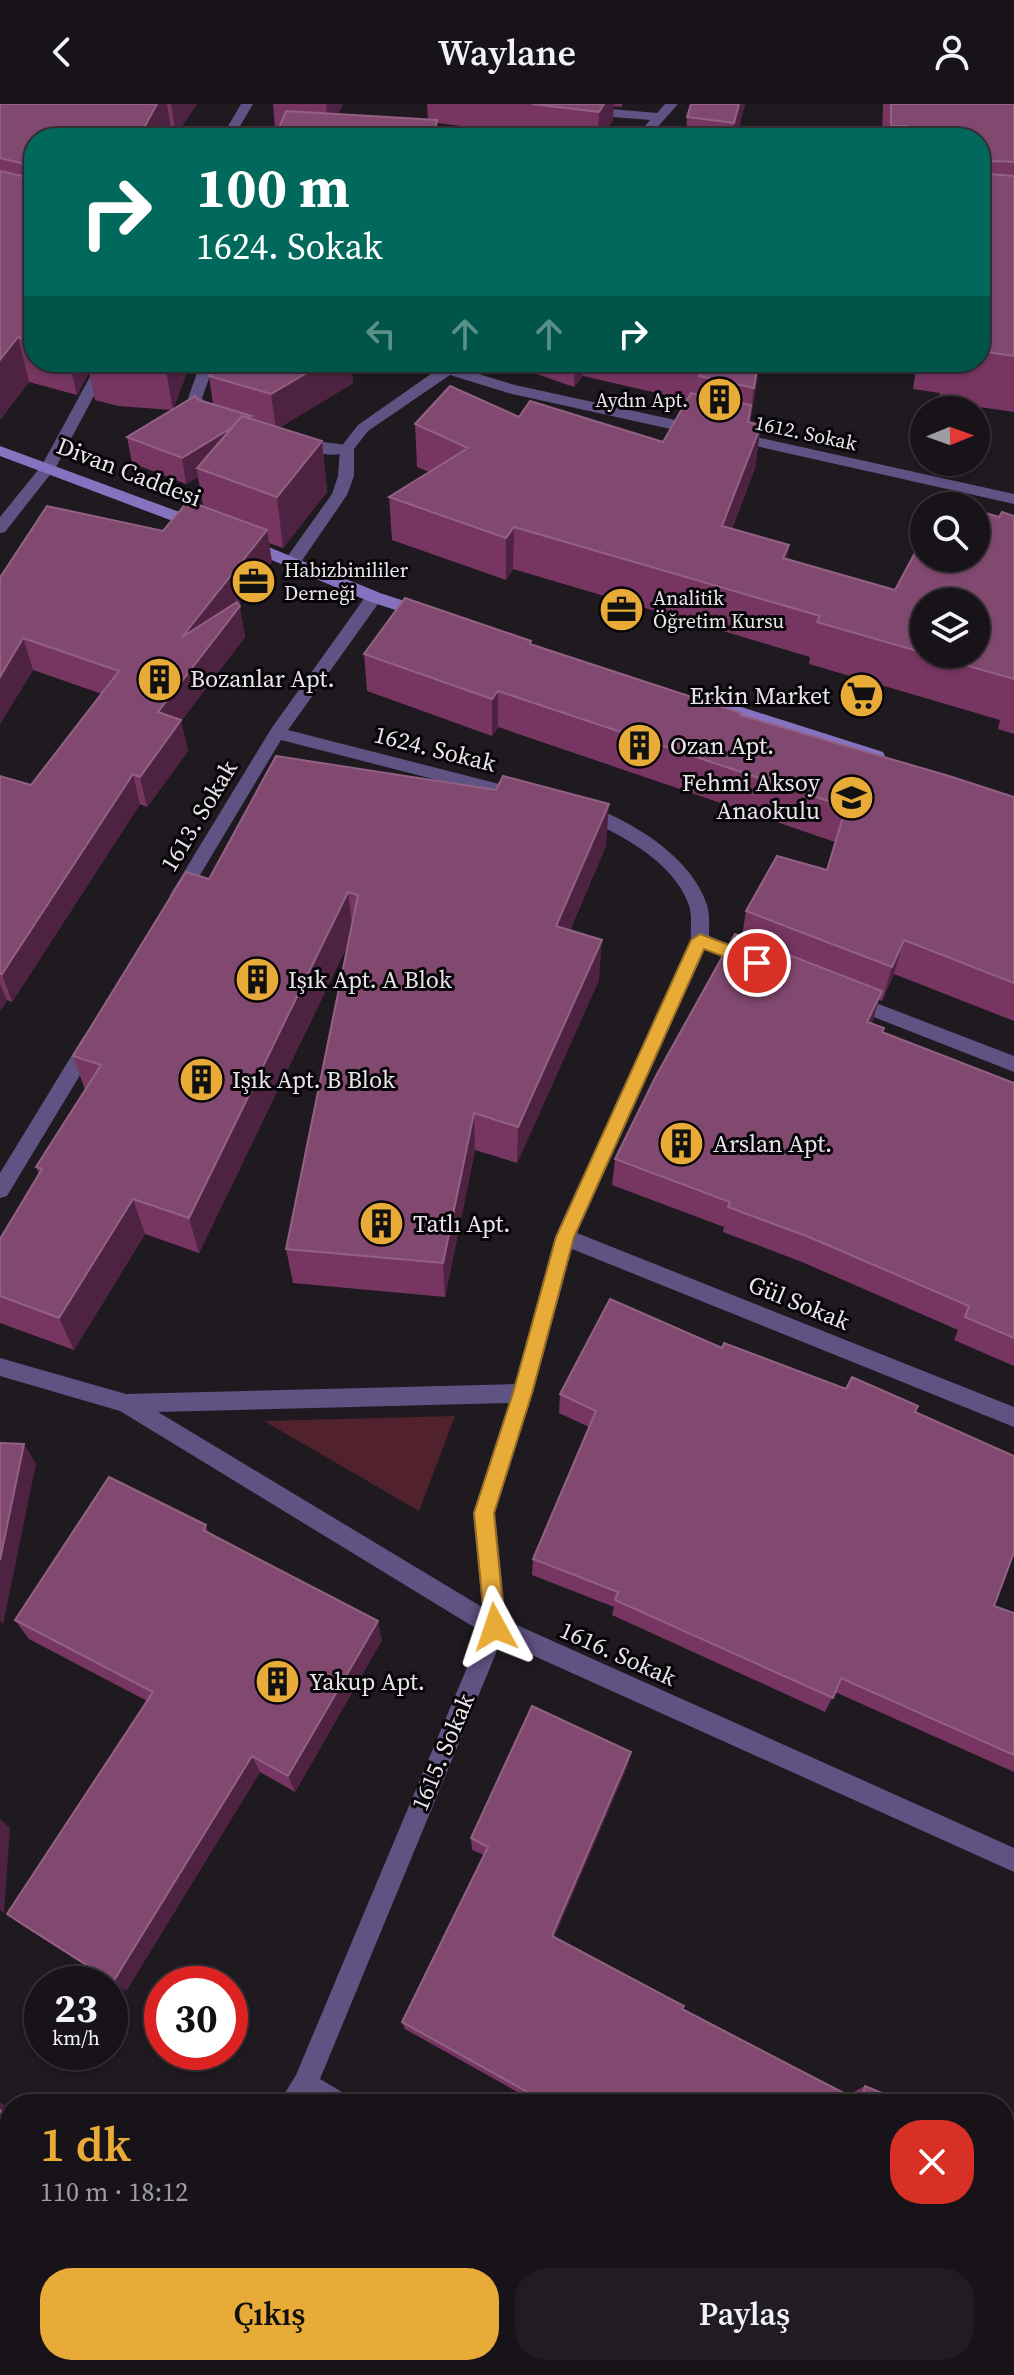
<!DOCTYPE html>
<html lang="tr">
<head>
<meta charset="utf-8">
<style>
  :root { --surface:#171318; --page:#201c21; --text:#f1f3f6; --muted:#9e9ea2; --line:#363237; --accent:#e8ab37 }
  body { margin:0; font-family:"Source Serif 4",serif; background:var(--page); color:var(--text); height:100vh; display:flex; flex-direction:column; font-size:30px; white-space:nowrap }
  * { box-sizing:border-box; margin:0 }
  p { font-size:26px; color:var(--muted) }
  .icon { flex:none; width:44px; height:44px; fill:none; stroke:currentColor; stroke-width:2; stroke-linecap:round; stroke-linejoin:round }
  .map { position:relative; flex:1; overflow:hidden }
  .details { position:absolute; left:0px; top:1990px; width:1014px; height:282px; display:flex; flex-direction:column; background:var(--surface); border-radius:32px 32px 0 0; box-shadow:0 2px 6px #0004,0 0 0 2px var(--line) }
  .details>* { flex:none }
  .top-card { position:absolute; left:24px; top:24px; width:966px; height:244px; border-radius:32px; box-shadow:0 2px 6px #0004,0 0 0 2px var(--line); background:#00695c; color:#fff; overflow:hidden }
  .needle { width:52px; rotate:89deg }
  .fabs { position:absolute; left:910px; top:292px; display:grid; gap:16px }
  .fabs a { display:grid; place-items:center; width:80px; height:80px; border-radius:50%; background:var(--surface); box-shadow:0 2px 6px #0004,0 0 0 2px var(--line); font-size:40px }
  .speed { position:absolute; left:24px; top:1862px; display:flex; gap:16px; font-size:40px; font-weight:700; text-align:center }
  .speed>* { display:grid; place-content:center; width:104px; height:104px; border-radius:50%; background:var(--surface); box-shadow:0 2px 6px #0004,0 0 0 2px var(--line); line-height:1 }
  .speed small { font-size:20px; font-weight:400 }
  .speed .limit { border:12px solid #d22; background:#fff; color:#111 }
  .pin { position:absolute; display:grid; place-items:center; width:68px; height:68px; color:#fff; margin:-34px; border:4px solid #fff; border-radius:50%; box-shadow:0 2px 8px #0007 }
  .me { position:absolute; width:88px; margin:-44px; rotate:355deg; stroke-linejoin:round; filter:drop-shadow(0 0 6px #0008) }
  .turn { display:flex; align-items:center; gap:28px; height:168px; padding:0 40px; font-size:36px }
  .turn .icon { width:104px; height:104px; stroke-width:2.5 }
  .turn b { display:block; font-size:56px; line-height:68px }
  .lanes { display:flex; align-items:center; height:76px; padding:0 40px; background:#0003; justify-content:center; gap:40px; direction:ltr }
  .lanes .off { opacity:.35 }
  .round { display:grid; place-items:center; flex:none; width:84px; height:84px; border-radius:32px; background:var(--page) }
  .overview { display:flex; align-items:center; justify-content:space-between; height:136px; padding:0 40px }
  h1 { font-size:48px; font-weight:600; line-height:60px; color:var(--accent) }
  .button { display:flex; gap:16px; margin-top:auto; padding:16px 40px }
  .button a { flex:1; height:92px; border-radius:32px; background:var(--accent); color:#111; font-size:32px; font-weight:600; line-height:92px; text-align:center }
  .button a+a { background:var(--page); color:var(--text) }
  header { display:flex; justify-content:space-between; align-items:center; height:104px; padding:0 40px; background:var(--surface); font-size:36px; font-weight:600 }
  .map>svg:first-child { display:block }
  .green { fill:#51222d }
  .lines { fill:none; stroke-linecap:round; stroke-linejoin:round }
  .lane { fill:#5f5383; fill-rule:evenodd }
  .street { fill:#5f5383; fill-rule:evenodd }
  .secondary { fill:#8772c0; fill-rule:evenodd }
  .wall { fill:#763661; fill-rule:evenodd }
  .shaded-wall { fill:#4e2341 }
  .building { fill:#824970; stroke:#926183; stroke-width:2 }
  .route { fill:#e8ab37; stroke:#976f24; stroke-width:2 }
  .labels { text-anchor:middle; stroke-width:6; stroke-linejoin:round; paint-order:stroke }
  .far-poi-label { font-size:20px; fill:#e8e4e9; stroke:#070508; text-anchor:start }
  .far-street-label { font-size:20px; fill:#e8e4e9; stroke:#070508 }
  .street-label { font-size:24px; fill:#e8e4e9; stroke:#070508 }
  .poi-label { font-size:24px; fill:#e8e4e9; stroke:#070508; text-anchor:start }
</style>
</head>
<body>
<header><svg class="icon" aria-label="back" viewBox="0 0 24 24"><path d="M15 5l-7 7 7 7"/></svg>Waylane<svg class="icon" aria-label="person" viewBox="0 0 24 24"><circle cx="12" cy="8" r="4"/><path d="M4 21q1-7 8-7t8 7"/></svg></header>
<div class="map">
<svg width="1014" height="2271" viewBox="0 0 1014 2271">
  <rect width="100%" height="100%" fill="#1f1920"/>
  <path class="green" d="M 455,1312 L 419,1407 L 264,1317 Z"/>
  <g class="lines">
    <path class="lane" d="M 201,258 L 215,258 L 202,294 L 215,315 L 208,320 L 203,318 L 188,294 Z
      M 297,334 C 311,338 348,339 354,344 C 339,357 310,348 292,342 L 292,336 Z"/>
    <path class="street" d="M 241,0 L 253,0 L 233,34 L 221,34 Z
      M 665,0 L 678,0 L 648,34 L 635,34 L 650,16 L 588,11 L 582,7 L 588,3 L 657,9 Z
      M 98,258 L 112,258 L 56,363 L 5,428 L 0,429 L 0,413 L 42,361 Z
      M 448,258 L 465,258 L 459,264 L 515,281 L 698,321 L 705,326 L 698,331 L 512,290 L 450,271 L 368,327 L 354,345 L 354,372 L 347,391 L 299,461 L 287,461 L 287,453 L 332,390 L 338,372 L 340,344 L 358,321 Z
      M 734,328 L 1014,390 L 1014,400 L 729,336 L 729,330 Z
      M 374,488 L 380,489 L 380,497 L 288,626 L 523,686 L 532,692 L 529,697 L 523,698 L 281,636 L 185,796 L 173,796 L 170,791 L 173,786 L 271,625 L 368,489 Z
      M 585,701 C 630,715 692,753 707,801 C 710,811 709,822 709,832 L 756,851 L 759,856 L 750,863 L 705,845 L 577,1129 L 1014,1303 L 1014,1323 L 572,1145 L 533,1289 L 495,1409 L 506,1516 L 1014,1744 L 1014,1768 L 501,1537 L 320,1975 L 347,1991 L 351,2000 L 314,2000 L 309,1997 L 306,2000 L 278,2000 L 296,1971 L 482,1528 L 120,1307 L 0,1272 L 0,1254 L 126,1290 L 515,1280 L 555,1133 L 691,836 C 690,824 693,810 688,799 C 672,756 618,729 579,712 L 576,707 ZM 509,1299 L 473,1409 L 482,1503 L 158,1308 Z
      M 850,889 L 1014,952 L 1014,968 L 843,901 L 841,896 Z
      M 90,930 L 97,933 L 99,938 L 97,943 L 7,1092 L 0,1094 L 0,1069 L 83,933 Z
      M 104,2262 L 134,2262 L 130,2271 L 100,2271 Z
      M 808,2262 L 847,2262 L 851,2271 L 812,2271 Z"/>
    <path class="secondary" d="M 0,342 L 204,417 L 207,421 L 204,425 L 194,425 L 0,352 Z
      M 244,433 L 380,489 L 429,505 L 431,509 L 423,515 L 368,497 L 239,442 L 236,438 Z
      M 713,594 L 883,648 L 885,652 L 877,658 L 707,604 L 705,600 L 707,596 Z"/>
  </g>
  <path class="wall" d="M 0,0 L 197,0 L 176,31 L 172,31 L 170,34 L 34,34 L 34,258 L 191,258 L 173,305 L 199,296 L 213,300 L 209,272 L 233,258 L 351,258 L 353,279 L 279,324 L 322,337 L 327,388 L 283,444 L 269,439 L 272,458 L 239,500 L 245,533 L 181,617 L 188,647 L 147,703 L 140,700 L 12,898 L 7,896 L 0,907 L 0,672 L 31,681 L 102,590 L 33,566 L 0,620 L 0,472 L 163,427 L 203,402 L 198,373 L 186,380 L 132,359 L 127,333 L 172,306 L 118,302 L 95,296 L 89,268 L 77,291 L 29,278 L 0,316 Z
    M 273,0 L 343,0 L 338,10 L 428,16 L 427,0 L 623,0 L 621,3 L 613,2 L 613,16 L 601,34 L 558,34 L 437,19 L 437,34 L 275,34 L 279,25 L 275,25 Z
    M 745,0 L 736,34 L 686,34 L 687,13 Z
    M 883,0 L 1014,0 L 1014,308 L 938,297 L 940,289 L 913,285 L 917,258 L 980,258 L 980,34 L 882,34 Z
    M 508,258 L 760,258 L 750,319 L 761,321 L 755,364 L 732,425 L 789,441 L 787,456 L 895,486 L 999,413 L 1014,412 L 1014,630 L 998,625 L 1000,616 L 809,560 L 810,553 L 513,465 L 506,476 L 392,436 L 389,393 L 429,368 L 417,363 L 415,320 L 519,313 L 663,338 L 687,296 L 583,272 L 574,283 L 508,260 ZM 924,498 L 976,550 L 924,550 Z
    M 531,540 L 741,609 L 741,612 L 1014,693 L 1014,917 L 894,870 L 882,897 L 879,896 L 872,919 L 882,928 L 1014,979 L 1014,1262 L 954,1236 L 958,1226 L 802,1158 L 723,1128 L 724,1123 L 612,1081 L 615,1055 L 742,832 L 746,807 L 827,766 L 835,738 L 498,623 L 492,632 L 367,587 L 364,550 Z
    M 606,742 L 570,826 L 599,876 L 517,1059 L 475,1046 L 445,1193 L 293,1179 L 286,1145 L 349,838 L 199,1149 L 145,1130 L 74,1246 L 0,1219 L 0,1135 L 39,1070 L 36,1063 L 85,986 L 73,952 L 209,775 Z
    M 722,1244 L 915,1308 L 994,1502 L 1014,1509 L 1014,1668 L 835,1588 L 825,1608 L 612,1511 L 614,1503 L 532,1471 L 533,1455 L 589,1323 L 559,1309 L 560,1290 Z
    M 206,1421 L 208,1429 L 382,1536 L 295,1688 L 260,1668 L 126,1887 L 23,1822 L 7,1810 L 147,1597 L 29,1535 L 15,1516 Z
    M 628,1661 L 554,1833 L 682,1905 L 853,1994 L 855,1987 L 865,1982 L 909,2000 L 539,2000 L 405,1925 L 402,1918 L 484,1751 L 472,1746 L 471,1734 Z"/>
  <path class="shaded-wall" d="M 157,0 L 167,0 L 172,31 L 170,34 L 140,34 L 140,31 Z
    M 171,0 L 197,0 L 176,31 Z
    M 326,0 L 343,0 L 329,31 Z
    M 604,0 L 614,0 L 613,16 L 601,34 L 598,34 L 599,8 Z
    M 739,0 L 745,0 L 736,34 L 732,34 L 734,19 Z
    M 437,16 L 437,34 L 434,34 Z
    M 18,233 L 29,278 L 0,316 L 0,256 Z
    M 69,258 L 87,258 L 89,268 L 77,291 Z
    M 166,258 L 191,258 L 173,306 L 165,261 Z
    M 325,258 L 351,258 L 353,279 L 276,326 L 271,290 Z
    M 575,258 L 584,258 L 583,272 L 574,283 Z
    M 758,258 L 760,258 L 748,329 L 754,284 Z
    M 252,312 L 256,338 L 197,364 L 198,373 L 186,380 L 182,354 Z
    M 761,321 L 755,364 L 717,464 L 722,422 Z
    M 322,337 L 327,388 L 283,444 L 277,393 Z
    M 514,423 L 513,465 L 506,476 L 506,434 Z
    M 267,426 L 272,458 L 188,564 L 182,533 Z
    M 789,441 L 783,483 L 783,454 Z
    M 240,502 L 245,533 L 181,617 L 188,647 L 147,703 L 140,673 L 158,608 Z
    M 23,534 L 33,566 L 0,620 L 0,573 Z
    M 498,587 L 498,623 L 492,632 L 492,595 Z
    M 133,670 L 140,700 L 12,898 L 2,870 Z
    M 609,700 L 606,742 L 554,862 L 556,822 Z
    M 348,788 L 353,829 L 199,1149 L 189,1114 Z
    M 602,836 L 599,876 L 517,1059 L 518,1023 Z
    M 904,836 L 894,870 L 882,897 L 892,863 Z
    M 0,880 L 7,896 L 0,907 Z
    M 882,887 L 873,915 L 860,945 L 867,918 Z
    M 474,1009 L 475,1046 L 445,1193 L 443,1159 Z
    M 133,1095 L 145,1130 L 74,1246 L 59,1214 Z
    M 24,1340 L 36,1360 L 3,1521 L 0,1517 L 0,1456 Z
    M 378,1517 L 382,1536 L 295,1688 L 288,1672 Z
    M 631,1648 L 628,1661 L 551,1841 L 552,1832 Z
    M 252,1652 L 260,1668 L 126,1887 L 113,1878 Z
    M 0,1715 L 10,1724 L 4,1809 L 0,1806 Z
    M 0,1998 L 10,2005 L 10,2013 L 0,2006 Z
    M 10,2226 L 10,2257 L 1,2271 L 0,2271 L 0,2242 Z"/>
  <path class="building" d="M 0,0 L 157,0 L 140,31 L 132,30 L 130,34 L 34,34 L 34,238 L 18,233 L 0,256 L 0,67 L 26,73 L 25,60 L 0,54 Z
    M 532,0 L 604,0 L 599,8 Z
    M 691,0 L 739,0 L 734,19 L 687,13 Z
    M 891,0 L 1014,0 L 1014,58 L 993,57 L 989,60 L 990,70 L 1014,72 L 1014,252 L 980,247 L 980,34 L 932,34 L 933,29 L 908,27 L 907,22 L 891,22 Z
    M 286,7 L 437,16 L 434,34 L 275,34 Z
    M 122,258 L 166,258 L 165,261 Z
    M 233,258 L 325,258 L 271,290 L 209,272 Z
    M 708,258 L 758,258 L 754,284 L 699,272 Z
    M 450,282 L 519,313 L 530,297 L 663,338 L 691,289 L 751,301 L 748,318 L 761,321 L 722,422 L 789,441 L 783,454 L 895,486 L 924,432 L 924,454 L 976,454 L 976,406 L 999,413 L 1002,408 L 1014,412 L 1014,575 L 927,550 L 976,550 L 976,498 L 924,498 L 924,549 L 817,518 L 820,512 L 514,423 L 506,434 L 389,393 L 468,344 L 415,320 Z
    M 195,292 L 199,296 L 252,312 L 248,314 L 242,312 L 231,324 L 182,354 L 127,333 Z
    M 242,312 L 322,337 L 277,393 L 197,364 Z
    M 943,396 L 962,402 L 940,402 Z
    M 188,397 L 267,426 L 182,533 L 237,498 L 240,502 L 158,608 L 181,616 L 140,673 L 133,670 L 2,870 L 0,870 L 0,672 L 31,681 L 119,567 L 23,534 L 0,573 L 0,472 L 1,472 L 47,402 L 163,427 Z
    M 405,494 L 531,537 L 530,540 L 741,609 L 740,611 L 949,672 L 1014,693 L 1014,879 L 904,836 L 892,863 L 746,807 L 777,752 L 827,766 L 846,703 L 498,587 L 492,595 L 364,550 Z
    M 276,652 L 496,686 L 503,672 L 609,700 L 556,822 L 602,836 L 518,1023 L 474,1009 L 443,1159 L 286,1145 L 358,791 L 348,788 L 189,1114 L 133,1095 L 59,1214 L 0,1192 L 0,1135 L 42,1065 L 36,1063 L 101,961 L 73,952 L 186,768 L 209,775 Z
    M 735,830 L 882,887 L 867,918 L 884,924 L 882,928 L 1014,979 L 1014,1234 L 965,1213 L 969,1202 L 809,1133 L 728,1103 L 730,1098 L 615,1055 L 656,972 Z
    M 610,1195 L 722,1244 L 724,1239 L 846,1285 L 852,1273 L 918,1302 L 915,1308 L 1014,1352 L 1014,1448 L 994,1502 L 1014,1509 L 1014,1651 L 841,1574 L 833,1594 L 615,1496 L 618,1488 L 533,1455 L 596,1307 L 560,1290 Z
    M 0,1339 L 24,1340 L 0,1456 Z
    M 109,1373 L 206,1421 L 203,1426 L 378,1517 L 288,1672 L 252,1652 L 113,1878 L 7,1810 L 153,1588 L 15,1516 Z
    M 532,1602 L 631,1648 L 552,1832 L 684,1902 L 682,1905 L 861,1998 L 865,1982 L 909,2000 L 549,2000 L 402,1918 L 488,1743 L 471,1734 Z
    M 0,2006 L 10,2013 L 10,2226 L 0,2242 Z
    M 1004,2039 L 1014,2044 L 1014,2060 L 1004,2106 Z
    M 273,2262 L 705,2262 L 722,2271 L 289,2271 Z"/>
  <path class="route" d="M 700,830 L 763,854 L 765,859 L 757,865 L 704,845 L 574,1133 L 532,1289 L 494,1409 L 505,1523 L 502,1530 L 495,1533 L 488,1530 L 485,1523 L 474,1409 L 513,1289 L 556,1133 L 691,836 Z"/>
  <defs>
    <symbol id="building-disc" viewBox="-11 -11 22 22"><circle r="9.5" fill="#e8ab37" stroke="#070508"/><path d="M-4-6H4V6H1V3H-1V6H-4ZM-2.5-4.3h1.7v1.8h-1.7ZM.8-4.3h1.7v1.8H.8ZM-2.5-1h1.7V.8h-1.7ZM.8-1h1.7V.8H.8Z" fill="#111"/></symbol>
    <symbol id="office-disc" viewBox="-11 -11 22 22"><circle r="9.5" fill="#e8ab37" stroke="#070508"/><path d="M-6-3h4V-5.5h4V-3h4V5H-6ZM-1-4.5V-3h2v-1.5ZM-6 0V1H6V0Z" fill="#111"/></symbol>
    <symbol id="supermarket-disc" viewBox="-11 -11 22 22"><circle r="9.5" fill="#e8ab37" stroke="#070508"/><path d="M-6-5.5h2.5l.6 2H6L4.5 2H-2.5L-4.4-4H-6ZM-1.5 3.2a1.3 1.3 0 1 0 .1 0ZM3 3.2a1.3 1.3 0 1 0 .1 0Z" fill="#111"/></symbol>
    <symbol id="school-disc" viewBox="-11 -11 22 22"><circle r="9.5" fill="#e8ab37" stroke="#070508"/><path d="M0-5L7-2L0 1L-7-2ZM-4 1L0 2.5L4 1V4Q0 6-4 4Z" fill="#111"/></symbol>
  </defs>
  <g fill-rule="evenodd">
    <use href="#building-disc" x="694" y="270" width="51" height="51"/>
    <use href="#office-disc" x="228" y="452" width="51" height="51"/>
    <use href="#office-disc" x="596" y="480" width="51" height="51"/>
    <use href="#building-disc" x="134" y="550" width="51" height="51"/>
    <use href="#supermarket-disc" x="836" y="566" width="51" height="51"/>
    <use href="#building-disc" x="614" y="616" width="51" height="51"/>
    <use href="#school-disc" x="826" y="668" width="51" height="51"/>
    <use href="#building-disc" x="232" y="850" width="51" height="51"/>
    <use href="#building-disc" x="176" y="950" width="51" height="51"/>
    <use href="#building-disc" x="656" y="1014" width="51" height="51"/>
    <use href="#building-disc" x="356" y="1094" width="51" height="51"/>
    <use href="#building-disc" x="252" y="1552" width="51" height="51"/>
  </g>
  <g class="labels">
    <g class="far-poi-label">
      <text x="688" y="303" text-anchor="end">Aydın Apt.</text>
      <text x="284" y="473">Habizbinililer<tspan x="284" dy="23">Derneği</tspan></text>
      <text x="653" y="501">Analitik<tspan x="653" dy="23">Öğretim Kursu</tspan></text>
    </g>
    <g class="far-street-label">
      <text transform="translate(806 329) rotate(12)" y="7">1612. Sokak</text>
    </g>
    <g class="street-label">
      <text transform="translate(129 368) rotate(21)" y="8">Divan Caddesi</text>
      <text transform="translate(435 645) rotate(14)" y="8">1624. Sokak</text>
      <text transform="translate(199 712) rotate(-59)" y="8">1613. Sokak</text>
      <text transform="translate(799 1199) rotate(22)" y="8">Gül Sokak</text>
      <text transform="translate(618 1550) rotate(24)" y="8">1616. Sokak</text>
      <text transform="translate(443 1648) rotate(-67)" y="8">1615. Sokak</text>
    </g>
    <g class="poi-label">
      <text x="190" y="583">Bozanlar Apt.</text>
      <text x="830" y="600" text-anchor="end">Erkin Market</text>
      <text x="670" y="650">Ozan Apt.</text>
      <text x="820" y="687" text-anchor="end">Fehmi Aksoy<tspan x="820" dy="28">Anaokulu</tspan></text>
      <text x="288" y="884">Işık Apt. A Blok</text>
      <text x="232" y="984">Işık Apt. B Blok</text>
      <text x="713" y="1048">Arslan Apt.</text>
      <text x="413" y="1128">Tatlı Apt.</text>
      <text x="309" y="1586">Yakup Apt.</text>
    </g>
  </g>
</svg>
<div class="fabs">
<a><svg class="needle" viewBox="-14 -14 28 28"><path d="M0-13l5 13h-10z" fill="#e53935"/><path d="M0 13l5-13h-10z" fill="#9e9ea2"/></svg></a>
<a><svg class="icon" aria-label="search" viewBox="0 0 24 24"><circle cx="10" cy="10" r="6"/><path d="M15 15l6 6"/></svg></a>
<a><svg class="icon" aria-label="layers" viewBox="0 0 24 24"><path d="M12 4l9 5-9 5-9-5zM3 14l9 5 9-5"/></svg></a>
</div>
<div class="speed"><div>23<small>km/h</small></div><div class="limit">30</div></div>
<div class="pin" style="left:757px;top:859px;background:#d93025"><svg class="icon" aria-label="arrive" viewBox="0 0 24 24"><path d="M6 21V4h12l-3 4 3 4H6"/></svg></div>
<svg class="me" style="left:495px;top:1523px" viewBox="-20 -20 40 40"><path d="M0-17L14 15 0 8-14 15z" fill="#e8ab37" stroke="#fff" stroke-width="4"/></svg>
<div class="top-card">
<div class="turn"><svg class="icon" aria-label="right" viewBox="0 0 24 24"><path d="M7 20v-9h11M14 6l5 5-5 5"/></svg><div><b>100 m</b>1624. Sokak</div></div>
<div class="lanes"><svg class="icon off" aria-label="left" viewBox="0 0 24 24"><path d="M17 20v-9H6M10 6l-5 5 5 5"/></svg><svg class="icon off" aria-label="ahead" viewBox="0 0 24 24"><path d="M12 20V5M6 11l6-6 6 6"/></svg><svg class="icon off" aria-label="ahead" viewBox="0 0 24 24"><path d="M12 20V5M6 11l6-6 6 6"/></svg><svg class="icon" aria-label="right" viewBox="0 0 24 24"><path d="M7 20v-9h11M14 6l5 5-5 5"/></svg></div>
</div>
<section class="details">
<div class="overview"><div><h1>1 dk</h1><p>110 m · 18:12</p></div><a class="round" style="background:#d93025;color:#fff"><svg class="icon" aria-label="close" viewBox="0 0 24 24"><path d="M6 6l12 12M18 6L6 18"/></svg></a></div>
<div class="button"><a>Çıkış</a><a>Paylaş</a></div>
</section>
</div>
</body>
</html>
